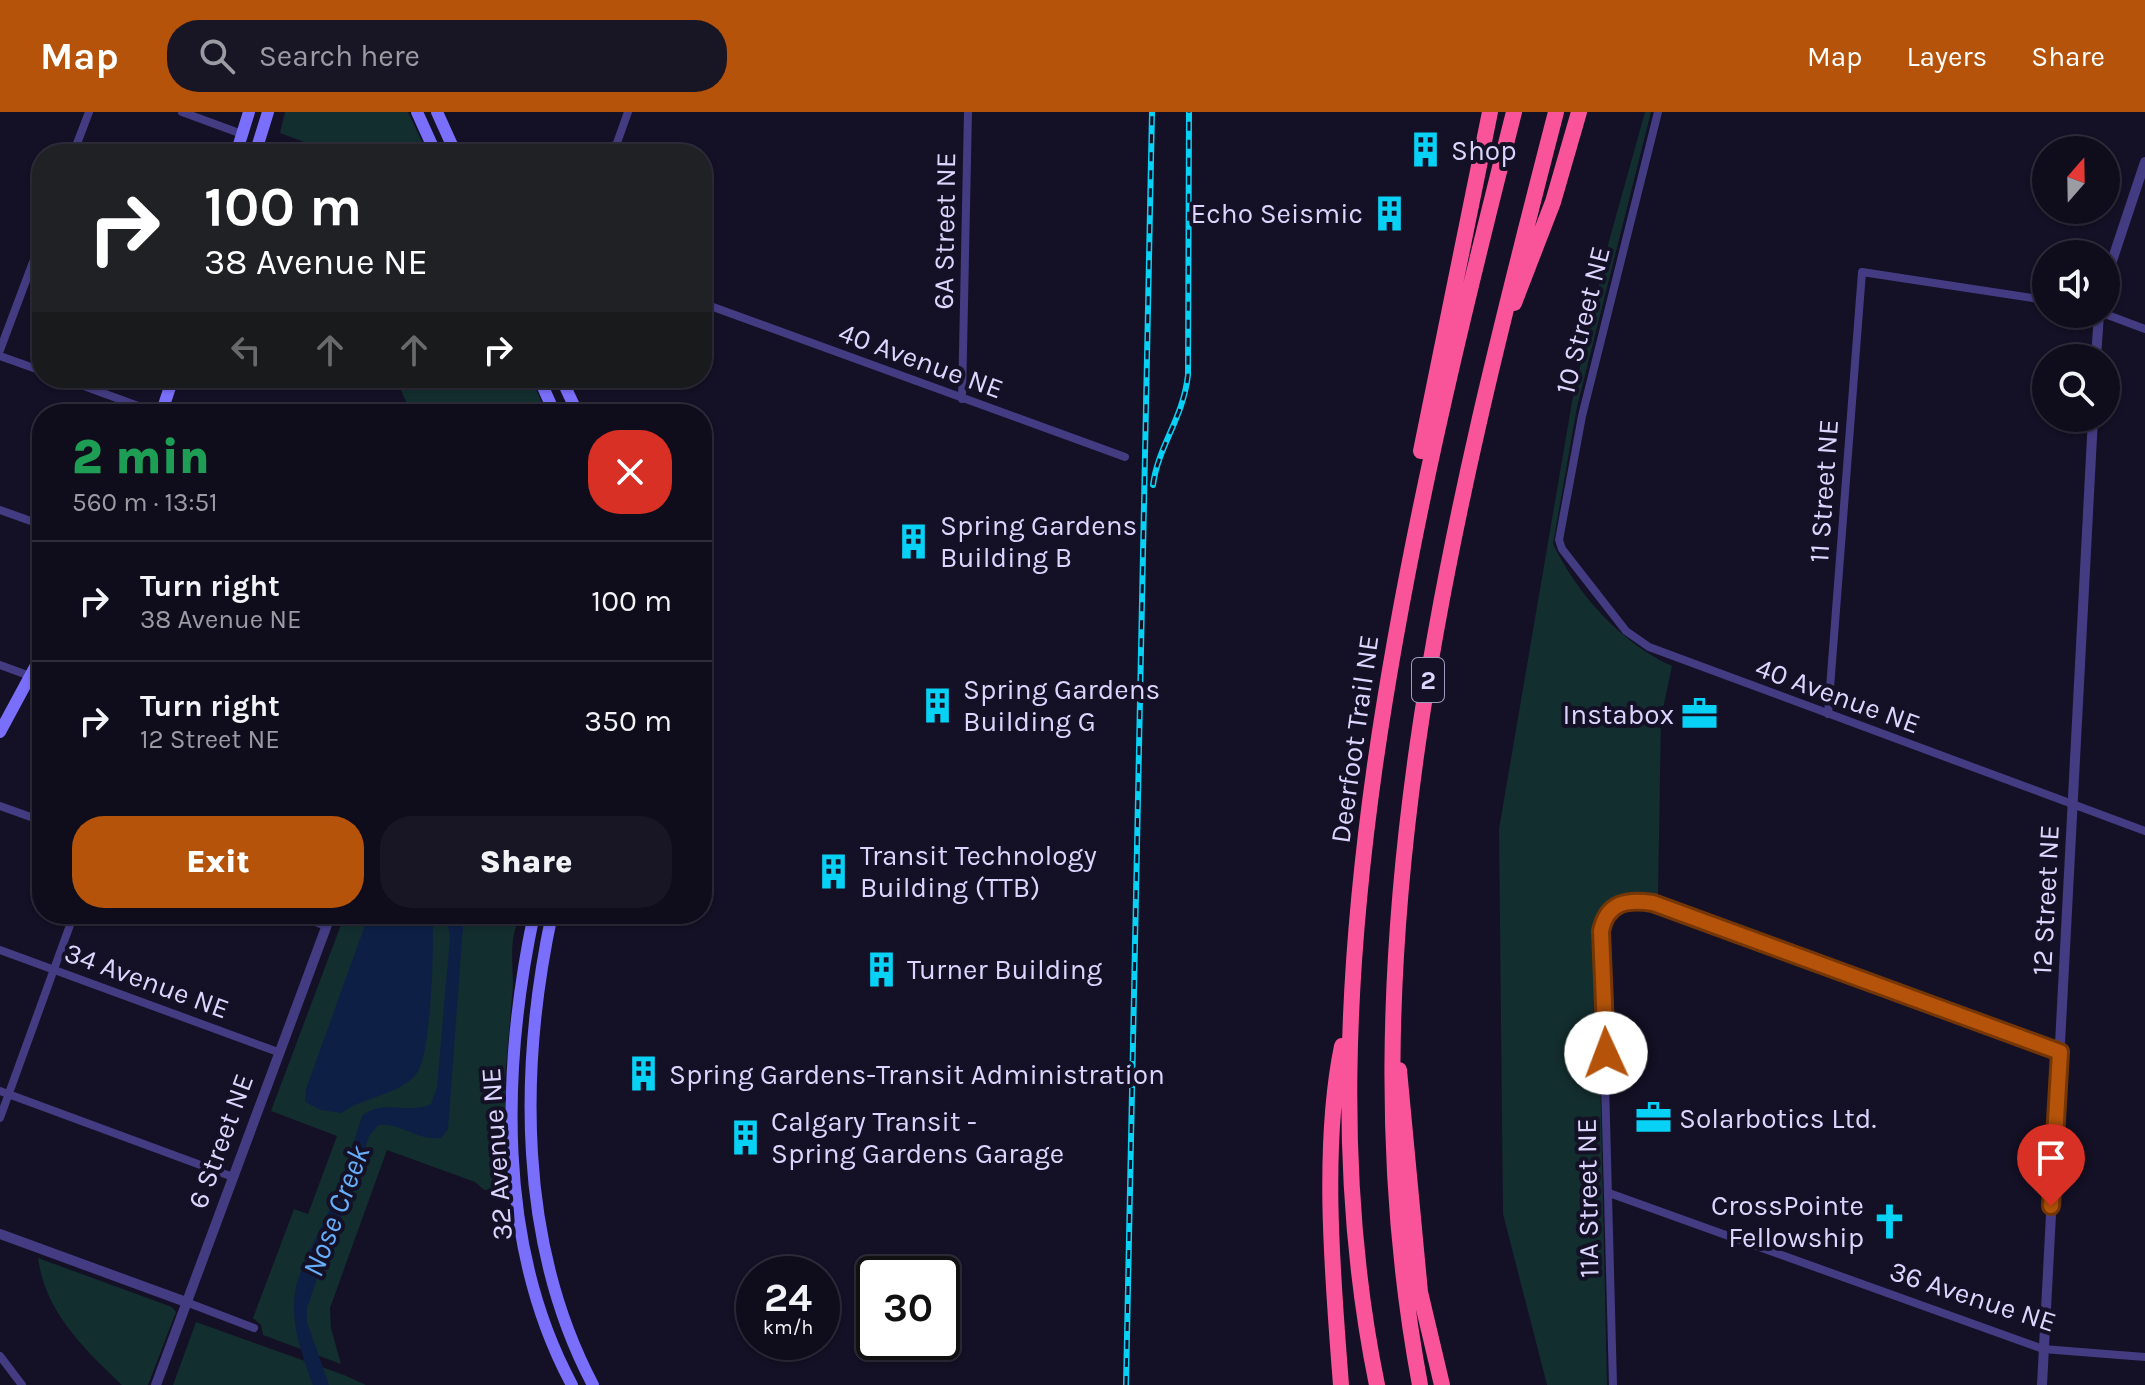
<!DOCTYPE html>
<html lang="en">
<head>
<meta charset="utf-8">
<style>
  :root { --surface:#0f0c1c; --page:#181525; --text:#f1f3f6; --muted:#9b9ba3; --line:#2f2c3b; --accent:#b45309 }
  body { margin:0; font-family:Karla,sans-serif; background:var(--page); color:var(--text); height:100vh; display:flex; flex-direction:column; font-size:30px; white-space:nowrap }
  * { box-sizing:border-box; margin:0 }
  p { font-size:26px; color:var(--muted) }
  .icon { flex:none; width:44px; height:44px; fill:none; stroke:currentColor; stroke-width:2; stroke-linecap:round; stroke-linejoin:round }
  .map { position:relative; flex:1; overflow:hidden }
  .drawer { position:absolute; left:32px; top:292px; width:680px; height:520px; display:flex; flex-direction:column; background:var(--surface); border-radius:32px; box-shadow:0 2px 6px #0004,0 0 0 2px var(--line) }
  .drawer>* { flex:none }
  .banner { position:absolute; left:32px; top:32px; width:680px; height:244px; border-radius:32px; box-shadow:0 2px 6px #0004,0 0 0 2px var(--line); background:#202124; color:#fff; overflow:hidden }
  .needle { width:52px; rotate:20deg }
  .controls { position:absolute; left:2032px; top:24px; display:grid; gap:16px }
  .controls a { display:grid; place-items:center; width:88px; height:88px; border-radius:50%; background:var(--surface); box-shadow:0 2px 6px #0004,0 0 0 2px var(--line); font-size:40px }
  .speed { position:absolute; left:736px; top:1144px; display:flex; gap:16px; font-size:40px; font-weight:700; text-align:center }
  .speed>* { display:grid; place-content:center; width:104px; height:104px; border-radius:50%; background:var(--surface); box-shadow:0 2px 6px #0004,0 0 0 2px var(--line); line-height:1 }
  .speed small { font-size:20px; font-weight:400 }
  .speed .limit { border:4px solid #111; border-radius:12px; background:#fff; color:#111 }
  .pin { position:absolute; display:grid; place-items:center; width:68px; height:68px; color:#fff; margin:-82px -34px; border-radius:50% 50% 50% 0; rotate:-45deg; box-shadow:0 0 8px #0007 }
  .pin .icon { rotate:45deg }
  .me { position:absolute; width:88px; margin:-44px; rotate:358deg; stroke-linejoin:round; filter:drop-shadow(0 0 6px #0008) }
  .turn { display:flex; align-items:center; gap:28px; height:168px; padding:0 40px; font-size:36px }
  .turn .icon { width:104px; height:104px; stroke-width:2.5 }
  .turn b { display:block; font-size:56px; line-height:68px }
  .lanes { display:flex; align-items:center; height:76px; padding:0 40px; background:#0003; justify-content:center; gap:40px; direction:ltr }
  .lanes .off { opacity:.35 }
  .round { display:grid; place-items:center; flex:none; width:84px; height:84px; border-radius:32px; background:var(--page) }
  .headline { display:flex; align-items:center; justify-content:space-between; height:136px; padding:0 40px }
  h1 { font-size:48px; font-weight:800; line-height:60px; color:#1e9e55 }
  .action { display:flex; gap:16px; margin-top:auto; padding:16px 40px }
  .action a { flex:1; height:92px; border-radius:32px; background:var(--accent); color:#fff; font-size:32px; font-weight:800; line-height:92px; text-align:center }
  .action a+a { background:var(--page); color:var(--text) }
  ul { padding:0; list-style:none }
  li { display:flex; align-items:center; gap:24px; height:120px; padding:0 40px; border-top:2px solid var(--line) }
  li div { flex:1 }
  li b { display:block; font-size:30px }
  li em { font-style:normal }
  header { display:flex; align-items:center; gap:48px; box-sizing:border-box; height:112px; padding:0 40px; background:var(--accent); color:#fff }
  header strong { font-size:38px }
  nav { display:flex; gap:44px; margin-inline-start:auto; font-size:28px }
  .search { width:560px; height:72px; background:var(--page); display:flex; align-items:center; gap:20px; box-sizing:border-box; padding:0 28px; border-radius:32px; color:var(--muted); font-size:30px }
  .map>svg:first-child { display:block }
  .green { fill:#132e2f }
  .water { fill:#0e1f46 }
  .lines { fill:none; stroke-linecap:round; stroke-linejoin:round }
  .minor { stroke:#433c82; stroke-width:8 }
  .tertiary { stroke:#433c82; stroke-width:10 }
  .secondary { stroke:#7a6ffa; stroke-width:12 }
  .motorway { stroke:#f9549a; stroke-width:16 }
  .rail-casing { stroke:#08d1f6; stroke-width:6 }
  .rail { stroke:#141025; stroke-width:3; stroke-dasharray:9; stroke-linecap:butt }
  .route-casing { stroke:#753606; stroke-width:20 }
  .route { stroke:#b45309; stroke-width:14 }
  .labels { text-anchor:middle; stroke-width:8; stroke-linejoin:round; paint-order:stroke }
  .shield { fill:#141025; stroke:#a09abd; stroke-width:2 }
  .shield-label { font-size:26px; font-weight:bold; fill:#dcd5fe }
  .poi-label { font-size:28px; fill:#dcd5fe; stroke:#141025; text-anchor:start }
  .street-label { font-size:28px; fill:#dcd5fe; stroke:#141025 }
  .water-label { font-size:30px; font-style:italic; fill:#67aefa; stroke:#141025 }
</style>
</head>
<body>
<header>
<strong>Map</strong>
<div class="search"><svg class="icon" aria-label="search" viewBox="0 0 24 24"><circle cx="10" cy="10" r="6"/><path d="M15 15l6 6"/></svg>Search here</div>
<nav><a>Map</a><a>Layers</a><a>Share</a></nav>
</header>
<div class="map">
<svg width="2145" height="1273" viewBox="0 0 2145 1273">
  <rect width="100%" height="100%" fill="#141025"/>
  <path class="green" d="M 285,0 L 408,0 L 428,42 L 336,42 L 280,21 Z
    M 1645,0 L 1651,0 L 1577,295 L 1553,432 C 1578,483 1621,531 1672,554 L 1661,606 L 1658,784 C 1629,779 1605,786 1597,817 L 1607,1273 L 1547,1273 L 1503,1102 L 1499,717 L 1572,290 L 1609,129 Z
    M 395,266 L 531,266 L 547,302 L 412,302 Z
    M 345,802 L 522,802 C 508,823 513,851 513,874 L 505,966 L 509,1077 L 484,1078 L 475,1070 L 387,1038 L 330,1196 L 331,1216 L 341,1252 L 263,1223 L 261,1213 L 253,1206 L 294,1097 L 308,1102 L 337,1024 L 271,999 Z
    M 38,1146 L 172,1195 L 176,1200 L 148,1273 L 122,1273 C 84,1237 45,1200 38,1146 Z
    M 196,1210 L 344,1263 L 366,1273 L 173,1273 Z"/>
  <path class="water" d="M 369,802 L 432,802 C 435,827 431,943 417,961 C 400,983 363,985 341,1001 L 321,998 L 305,990 L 306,977 Z
    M 446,802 L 464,802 L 448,1017 L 441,1026 C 418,1029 400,1010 378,1013 L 369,1024 L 349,1090 L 328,1134 L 307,1196 L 307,1210 L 329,1273 L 313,1273 C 277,1178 296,1172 335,1086 C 346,1060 353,1031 362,1004 C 382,986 409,1003 431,992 L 437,975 L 450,825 Z"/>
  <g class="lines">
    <path class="minor" d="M 182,0 L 242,22
      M 1658,0 L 1582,304 L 1559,428 L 1562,437 L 1626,519 L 1649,535 L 2145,719
      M 73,42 L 89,0
      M 613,42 L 628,0
      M 702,191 L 1125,345
      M 2105,202 L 2145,217
      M 0,238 L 42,126
      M 0,244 L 42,259
      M 62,266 L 160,302
      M 962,287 L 968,0
      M 0,398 L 42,413
      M 0,553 L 30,564
      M 1828,602 L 1862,160 L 2046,188
      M 0,694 L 42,709
      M 294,802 L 326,814
      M 0,838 L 278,940
      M 0,979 L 233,1065
      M 0,1006 L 74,802
      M 1609,1081 L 2043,1237 L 2145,1245
      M 186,1190 L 254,1216
      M 0,1244 L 22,1273
      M 1613,1273 L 1601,819 C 1607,790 1627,787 1653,791 L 2060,940"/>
    <path class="tertiary" d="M 2106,167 L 2145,50
      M 2096,246 L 2099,202
      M 30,564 L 42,569
      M 0,1122 L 186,1190
      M 156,1273 L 331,802
      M 2042,1273 L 2093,306"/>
    <path class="secondary" d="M 417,0 L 436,42
      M 437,0 L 456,42
      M 236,42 L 249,0
      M 255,42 L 268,0
      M 539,266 L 555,302
      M 561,266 L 578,302
      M 161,302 L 173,266
      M 0,620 L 42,542
      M 534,802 C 502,954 496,1132 572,1273
      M 552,802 C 519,956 518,1131 593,1273"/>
    <path class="motorway" d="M 1514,191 L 1553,90 L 1579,0
      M 1421,339 L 1490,0
      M 1399,958 L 1420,1180 L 1442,1273
      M 1341,1273 C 1333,1169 1321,1036 1342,934
      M 1377,1273 C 1335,1069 1346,858 1375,653 C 1407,431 1459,217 1514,0
      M 1420,1273 C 1340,845 1449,413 1556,0"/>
    <defs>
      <path id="rail" d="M 1153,373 C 1158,334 1183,307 1188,263 L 1189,0
        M 1126,1273 L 1152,0"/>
    </defs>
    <use href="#rail" class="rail-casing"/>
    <use href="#rail" class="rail"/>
  </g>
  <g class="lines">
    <defs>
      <path id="route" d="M 1606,941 L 1601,819 C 1607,790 1627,787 1653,791 L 2060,940 L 2051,1094"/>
    </defs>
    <use href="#route" class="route-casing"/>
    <use href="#route" class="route"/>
  </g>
  <defs>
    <symbol id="building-bare" viewBox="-9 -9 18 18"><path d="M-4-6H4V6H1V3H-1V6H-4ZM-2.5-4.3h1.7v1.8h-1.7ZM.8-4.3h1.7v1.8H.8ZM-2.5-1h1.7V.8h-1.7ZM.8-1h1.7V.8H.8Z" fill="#08d1f6" stroke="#141025" stroke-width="2.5" paint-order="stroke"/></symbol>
    <symbol id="office-bare" viewBox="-9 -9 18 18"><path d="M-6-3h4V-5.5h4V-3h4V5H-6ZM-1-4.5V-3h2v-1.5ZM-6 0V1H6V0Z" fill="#08d1f6" stroke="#141025" stroke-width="2.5" paint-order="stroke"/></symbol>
    <symbol id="church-bare" viewBox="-9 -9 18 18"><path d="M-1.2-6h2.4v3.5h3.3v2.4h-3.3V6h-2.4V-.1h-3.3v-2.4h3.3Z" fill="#08d1f6" stroke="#141025" stroke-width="2.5" paint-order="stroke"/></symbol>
  </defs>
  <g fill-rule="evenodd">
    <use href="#building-bare" x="1400" y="12" width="51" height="51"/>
    <use href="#building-bare" x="1364" y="76" width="51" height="51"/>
    <use href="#building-bare" x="888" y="404" width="51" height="51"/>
    <use href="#building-bare" x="912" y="568" width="51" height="51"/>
    <use href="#office-bare" x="1674" y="576" width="51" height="51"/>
    <use href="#building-bare" x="808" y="734" width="51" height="51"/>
    <use href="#building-bare" x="856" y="832" width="51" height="51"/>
    <use href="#building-bare" x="618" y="936" width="51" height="51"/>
    <use href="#office-bare" x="1628" y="980" width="51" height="51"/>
    <use href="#building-bare" x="720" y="1000" width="51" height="51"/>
    <use href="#church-bare" x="1864" y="1084" width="51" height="51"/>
  </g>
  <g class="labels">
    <rect class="shield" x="1412" y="546" width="32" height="44" rx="6"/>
    <g class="shield-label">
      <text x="1428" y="577">2</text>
    </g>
    <g class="poi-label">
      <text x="1451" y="48">Shop</text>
      <text x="1363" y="111" text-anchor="end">Echo Seismic</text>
      <text x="940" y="423">Spring Gardens<tspan x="940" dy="32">Building B</tspan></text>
      <text x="963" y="587">Spring Gardens<tspan x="963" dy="32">Building G</tspan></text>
      <text x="1674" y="612" text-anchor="end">Instabox</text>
      <text x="860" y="753">Transit Technology<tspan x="860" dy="32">Building (TTB)</tspan></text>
      <text x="907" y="867">Turner Building</text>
      <text x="669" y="972">Spring Gardens-Transit Administration</text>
      <text x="1679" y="1016">Solarbotics Ltd.</text>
      <text x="771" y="1019">Calgary Transit -<tspan x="771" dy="32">Spring Gardens Garage</tspan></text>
      <text x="1864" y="1103" text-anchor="end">CrossPointe<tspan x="1864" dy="32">Fellowship</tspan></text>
    </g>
    <g class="street-label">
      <text transform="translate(944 119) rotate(-89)" y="10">6A Street NE</text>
      <text transform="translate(1582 208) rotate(-76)" y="10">10 Street NE</text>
      <text transform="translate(921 248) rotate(20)" y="10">40 Avenue NE</text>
      <text transform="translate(1823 379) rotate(-86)" y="10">11 Street NE</text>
      <text transform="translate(1838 583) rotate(20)" y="10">40 Avenue NE</text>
      <text transform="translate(1354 627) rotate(-82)" y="10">Deerfoot Trail NE</text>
      <text transform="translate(2045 788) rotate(-87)" y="10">12 Street NE</text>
      <text transform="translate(147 868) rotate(20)" y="10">34 Avenue NE</text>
      <text transform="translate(220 1029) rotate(-70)" y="10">6 Street NE</text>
      <text transform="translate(496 1042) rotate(-94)" y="10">32 Avenue NE</text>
      <text transform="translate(1587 1086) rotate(-91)" y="10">11A Street NE</text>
      <text transform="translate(1973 1184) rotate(18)" y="10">36 Avenue NE</text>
    </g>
    <g class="water-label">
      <text transform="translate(336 1099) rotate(-69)" y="10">Nose Creek</text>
    </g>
  </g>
</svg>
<div class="controls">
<a><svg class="needle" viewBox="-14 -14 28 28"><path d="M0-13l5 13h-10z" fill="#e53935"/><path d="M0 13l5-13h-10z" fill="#9b9ba3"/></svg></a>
<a><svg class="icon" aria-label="sound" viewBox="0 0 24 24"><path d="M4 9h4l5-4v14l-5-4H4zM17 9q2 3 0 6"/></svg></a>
<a><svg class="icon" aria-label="search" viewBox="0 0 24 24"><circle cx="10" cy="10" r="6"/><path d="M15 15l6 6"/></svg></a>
</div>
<div class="speed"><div>24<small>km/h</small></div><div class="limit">30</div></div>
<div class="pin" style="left:2051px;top:1094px;background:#d93025"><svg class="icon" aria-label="arrive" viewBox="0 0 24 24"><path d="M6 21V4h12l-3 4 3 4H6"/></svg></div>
<svg class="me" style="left:1606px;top:941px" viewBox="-20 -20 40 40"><circle r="19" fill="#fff"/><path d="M0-13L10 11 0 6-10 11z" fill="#b45309"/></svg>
<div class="banner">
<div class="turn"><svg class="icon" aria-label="right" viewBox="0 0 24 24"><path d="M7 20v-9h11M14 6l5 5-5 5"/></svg><div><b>100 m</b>38 Avenue NE</div></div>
<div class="lanes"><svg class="icon off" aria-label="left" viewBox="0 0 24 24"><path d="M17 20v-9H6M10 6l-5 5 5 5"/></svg><svg class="icon off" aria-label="ahead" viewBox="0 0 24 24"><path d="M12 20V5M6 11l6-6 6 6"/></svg><svg class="icon off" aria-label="ahead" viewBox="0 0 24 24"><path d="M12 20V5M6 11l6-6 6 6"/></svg><svg class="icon" aria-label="right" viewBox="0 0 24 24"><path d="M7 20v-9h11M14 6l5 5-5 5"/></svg></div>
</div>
<section class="drawer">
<div class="headline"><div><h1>2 min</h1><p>560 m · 13:51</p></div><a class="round" style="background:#d93025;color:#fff"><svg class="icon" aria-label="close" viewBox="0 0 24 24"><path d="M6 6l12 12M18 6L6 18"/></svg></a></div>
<ul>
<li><svg class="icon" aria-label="right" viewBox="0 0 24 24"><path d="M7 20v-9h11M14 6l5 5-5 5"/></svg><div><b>Turn right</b><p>38 Avenue NE</p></div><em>100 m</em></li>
<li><svg class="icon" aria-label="right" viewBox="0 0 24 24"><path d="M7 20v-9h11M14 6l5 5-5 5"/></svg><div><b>Turn right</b><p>12 Street NE</p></div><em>350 m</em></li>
</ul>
<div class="action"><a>Exit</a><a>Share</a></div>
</section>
</div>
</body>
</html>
